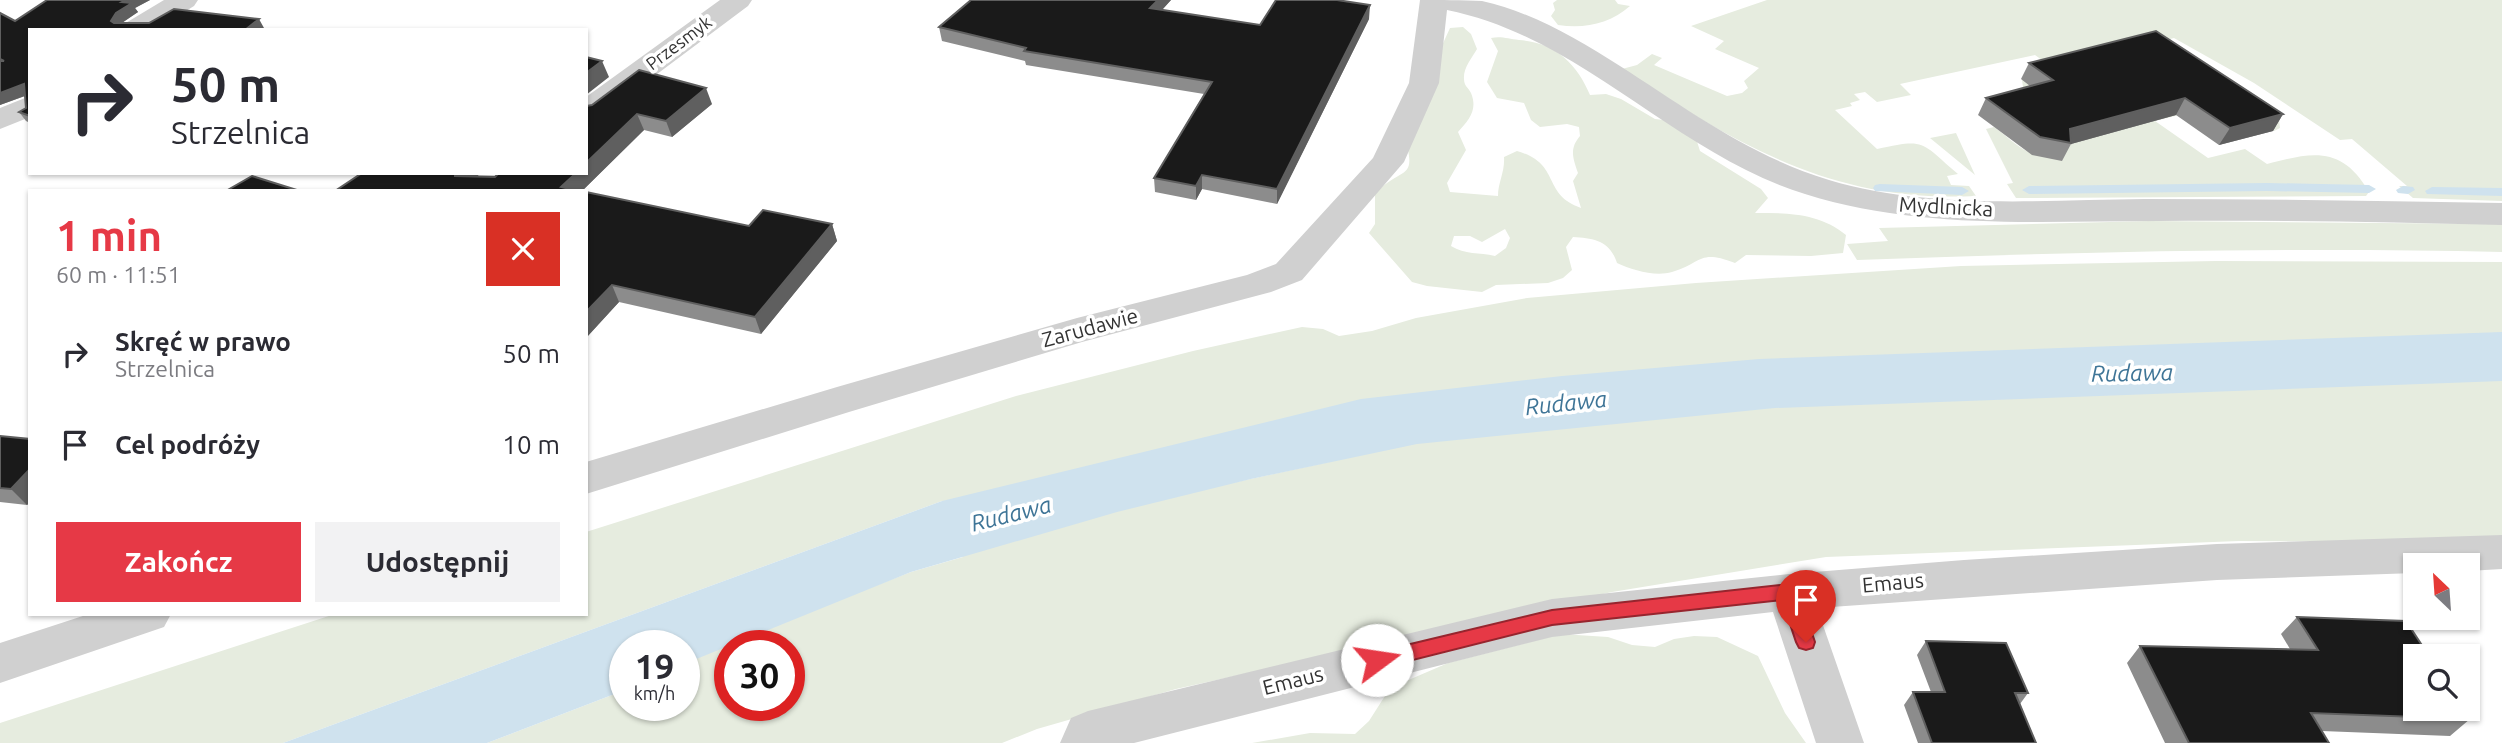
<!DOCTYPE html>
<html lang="pl">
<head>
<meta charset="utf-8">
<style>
  :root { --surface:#fff; --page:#f2f2f3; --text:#2b2b33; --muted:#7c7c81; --accent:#e63946 }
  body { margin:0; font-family:Ubuntu,sans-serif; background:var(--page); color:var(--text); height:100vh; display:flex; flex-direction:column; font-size:26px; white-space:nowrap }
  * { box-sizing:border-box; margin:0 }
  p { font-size:23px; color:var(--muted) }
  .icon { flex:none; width:38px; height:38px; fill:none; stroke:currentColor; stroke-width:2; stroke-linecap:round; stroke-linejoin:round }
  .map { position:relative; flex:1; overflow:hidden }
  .drawer { position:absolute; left:28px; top:189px; width:560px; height:427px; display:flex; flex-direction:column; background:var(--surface); border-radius:0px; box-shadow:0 2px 5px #0004 }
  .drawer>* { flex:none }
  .hud { position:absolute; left:28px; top:28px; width:560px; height:147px; border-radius:0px; box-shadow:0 2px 5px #0004; background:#fff; color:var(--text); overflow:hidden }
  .needle { width:46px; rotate:335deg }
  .buttons { position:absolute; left:2403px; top:553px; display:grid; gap:14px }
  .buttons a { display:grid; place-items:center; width:77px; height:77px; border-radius:0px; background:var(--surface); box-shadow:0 2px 5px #0004; font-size:35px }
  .speed { position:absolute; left:609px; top:630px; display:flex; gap:14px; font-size:35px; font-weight:700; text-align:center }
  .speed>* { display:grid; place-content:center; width:91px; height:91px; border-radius:50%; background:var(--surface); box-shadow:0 2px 5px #0004; line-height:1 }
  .speed small { font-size:18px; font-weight:400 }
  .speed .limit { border:10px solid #d22; background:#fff; color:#111 }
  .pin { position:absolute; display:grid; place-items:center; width:60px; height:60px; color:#fff; margin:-72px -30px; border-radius:50% 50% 50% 0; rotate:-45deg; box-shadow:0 0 7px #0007 }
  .pin .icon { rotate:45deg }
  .me { position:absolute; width:77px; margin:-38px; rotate:76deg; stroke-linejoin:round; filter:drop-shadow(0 0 5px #0008) }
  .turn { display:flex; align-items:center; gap:24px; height:147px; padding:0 28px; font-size:32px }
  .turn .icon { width:91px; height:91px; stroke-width:2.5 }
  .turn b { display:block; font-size:49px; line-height:60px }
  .round { display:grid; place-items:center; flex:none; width:74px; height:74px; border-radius:0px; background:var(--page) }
  .summary { display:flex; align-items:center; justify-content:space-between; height:119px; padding:0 28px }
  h1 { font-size:42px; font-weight:700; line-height:52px; color:var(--accent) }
  .action { display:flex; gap:14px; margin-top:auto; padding:14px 28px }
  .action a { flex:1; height:80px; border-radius:0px; background:var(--accent); color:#fff; font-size:28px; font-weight:700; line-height:80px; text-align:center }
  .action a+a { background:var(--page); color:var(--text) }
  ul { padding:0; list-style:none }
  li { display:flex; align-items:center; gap:21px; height:91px; padding:0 28px }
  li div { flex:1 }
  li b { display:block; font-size:26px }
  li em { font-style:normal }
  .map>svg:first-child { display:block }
  .green { fill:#e6ecdf; fill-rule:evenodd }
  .water { fill:#cfe2ee }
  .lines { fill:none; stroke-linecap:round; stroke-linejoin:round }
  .stream { fill:#cfe2ee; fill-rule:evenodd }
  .minor { fill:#d0d0d0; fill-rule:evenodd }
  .wall { fill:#8c8c8c }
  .shaded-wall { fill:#5f5f5f }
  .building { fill:#1a1a1a; stroke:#5f5f5f; stroke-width:2 }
  .route { fill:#e63946; stroke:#96252e; stroke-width:2 }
  .labels { text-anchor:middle; stroke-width:7; stroke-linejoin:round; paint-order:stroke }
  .far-street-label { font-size:18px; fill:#333; stroke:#fff }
  .street-label { font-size:21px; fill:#333; stroke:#fff }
  .water-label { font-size:23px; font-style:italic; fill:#3f7597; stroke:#fff }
</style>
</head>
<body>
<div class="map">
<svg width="2502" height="743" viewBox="0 0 2502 743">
  <rect width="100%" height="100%" fill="#fff"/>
  <path class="green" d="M 1557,0 L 1615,0 L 1618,4 L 1630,6 C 1609,24 1585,29 1558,25 L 1551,16 L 1555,10 L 1553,3 Z
    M 1767,0 L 2502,0 L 2502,201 L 2413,198 L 2399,186 L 2407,186 L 2352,139 L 2340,140 L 2254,83 L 2174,38 L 2074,63 L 2125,98 L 2162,88 L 2182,101 C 2232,88 2236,91 2279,119 L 2280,128 L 2274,131 L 2231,102 L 2155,121 L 2208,158 L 2245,149 L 2267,164 C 2312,152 2342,145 2369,192 L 2366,196 L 2016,198 L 2007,184 L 2013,183 L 1986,129 L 1994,127 C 2019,145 2029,162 2061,153 L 2061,146 L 2079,141 L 2025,102 L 2022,80 L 2057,71 L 2035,55 L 1900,84 L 1911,95 L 1877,102 L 1865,92 L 1854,94 L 1860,100 L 1850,103 L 1852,106 L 1835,110 L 1877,149 C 1927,138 1920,142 1958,174 L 1947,176 L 1951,185 L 1969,186 L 1976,196 C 1833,203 1737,145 1622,69 L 1637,65 L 1652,54 L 1662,58 L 1654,65 L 1727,96 L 1742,93 L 1748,88 L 1744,81 L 1759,68 L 1715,49 L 1724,41 L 1691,26 Z
    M 1463,27 L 1471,34 L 1477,49 C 1472,58 1463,68 1464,79 C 1464,86 1468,87 1471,93 C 1478,110 1469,120 1458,132 L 1466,150 L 1447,183 L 1450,192 L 1498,196 C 1498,182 1505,172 1504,157 L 1517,151 C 1562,164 1541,194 1581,208 L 1573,181 L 1578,173 C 1573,158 1569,149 1580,136 L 1579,127 L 1567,124 L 1540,127 L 1531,120 L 1524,103 L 1497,98 L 1487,82 L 1498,51 L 1491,38 C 1502,36 1508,39 1519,40 C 1554,42 1577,63 1590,95 L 1606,94 L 1621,99 L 1655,119 L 1672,121 L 1694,132 L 1700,151 L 1761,189 L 1768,198 L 1755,213 C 1788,213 1819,213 1846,235 L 1843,253 L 1811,256 L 1746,255 L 1735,263 C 1698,249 1703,263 1672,272 C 1655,277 1632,270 1617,263 C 1610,241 1594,238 1573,237 L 1566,247 L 1572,270 L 1563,278 L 1548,283 L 1496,285 L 1482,292 L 1427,286 L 1412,282 L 1369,233 L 1375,224 L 1375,194 C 1403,164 1419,184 1403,131 L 1450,28 ZM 1505,229 L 1510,238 L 1506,248 L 1495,256 C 1479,252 1465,255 1451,246 L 1454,236 L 1470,236 L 1482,242 Z
    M 1956,133 L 1975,175 L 1930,138 Z
    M 2149,221 L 2502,224 L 2502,252 C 2287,247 2072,252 1857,260 L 1847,244 L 1888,241 L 1879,228 Z
    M 2216,261 L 2502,262 L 2502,542 L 2239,541 L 1826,557 L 1612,592 L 1176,689 L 1037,729 L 1002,743 L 487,743 L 625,690 L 625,705 L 684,705 L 684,664 L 782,619 L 797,616 L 911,572 L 963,557 L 942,501 L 283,743 L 0,743 L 0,723 L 335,614 L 586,614 L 586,532 L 1016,396 L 1193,351 L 1302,327 L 1323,329 L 1339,336 L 1372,331 L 1416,318 L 1527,298 L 1696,283 L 1961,266 ZM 1329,462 L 1232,483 L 1174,475 ZM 730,646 L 789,646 L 789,705 L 730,705 Z
    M 1561,634 L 1608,637 L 1632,645 L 1655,647 L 1674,639 L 1694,636 L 1717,637 L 1758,656 L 1785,713 L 1806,743 L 1252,743 L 1310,733 L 1355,734 L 1369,721 L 1390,688 L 1448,663 Z"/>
  <path class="water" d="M 2502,332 L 2502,381 L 1775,408 L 1417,444 L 1251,479 L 1117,512 L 911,572 L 684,664 L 684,646 L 625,646 L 625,690 L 487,743 L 283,743 L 942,501 L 1361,399 L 1562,376 L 1759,359 Z"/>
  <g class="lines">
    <path class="stream" d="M 2267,183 L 2369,185 L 2376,189 L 2369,193 L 2267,191 L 2029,194 L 2022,190 L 2029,186 Z
      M 1880,184 L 1962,187 L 1969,191 L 1962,195 L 1875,191 L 1873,188 L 1875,185 Z
      M 2403,186 L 2413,187 L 2415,190 L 2408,194 L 2398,193 L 2396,190 Z
      M 2432,187 L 2502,188 L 2502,196 L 2427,194 L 2425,191 Z"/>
    <path class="minor" d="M 164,0 L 198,0 L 194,6 L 155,30 L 120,30 L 124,24 Z
      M 720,0 L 752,0 L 748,6 L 597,119 L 586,121 L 586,97 Z
      M 1420,0 C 1440,0 1463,0 1482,1 C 1532,12 1577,39 1620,66 C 1687,109 1752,157 1829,180 C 1930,210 2041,200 2145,199 C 2264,199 2383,201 2502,203 L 2502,225 C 2387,222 2273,220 2158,221 C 2040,221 1919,230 1805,194 C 1675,154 1582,37 1447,10 L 1439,83 L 1404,162 L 1302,280 L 1271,292 L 1082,342 L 849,412 L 586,494 L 586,462 L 837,387 L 1077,318 L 1247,275 L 1276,264 L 1373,158 L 1409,83 Z
      M 30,96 L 30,117 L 0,129 L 0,108 Z
      M 2502,535 L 2502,569 L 2468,571 L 2468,565 L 2415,565 L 2415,573 L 2217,580 L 1817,608 L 1864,743 L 1816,743 L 1773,612 L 1552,637 L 1134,743 L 1060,743 L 1071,718 L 1088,711 L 1552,599 L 1789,574 L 1964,560 L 2217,544 Z
      M 89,614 L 171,614 L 164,627 L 0,683 L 0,643 Z"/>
  </g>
  <path class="wall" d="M 47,0 L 150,0 L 135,8 L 138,12 L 121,23 L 264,28 L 30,30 L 30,123 L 26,121 L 19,112 L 26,108 L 25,96 L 0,105 L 0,13 L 15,21 Z
    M 971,0 L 1171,0 L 1162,10 L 1260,25 L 1369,19 L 1277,204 L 1202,189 L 1196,200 L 1155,192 L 1154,178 L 1204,94 L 1026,65 L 1025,61 L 942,41 L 939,27 Z
    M 2029,63 L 2283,114 L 2273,131 L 2219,145 L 2176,115 L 2071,144 L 2062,161 L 2032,155 L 1978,115 L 1986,98 L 2030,86 L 2021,79 Z
    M 712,104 L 672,137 L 644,130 L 582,191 L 335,191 L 362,173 L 481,173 L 477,176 L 495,177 L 586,106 Z
    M 586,192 L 749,226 L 832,224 L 837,241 L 761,334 L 619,302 L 586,338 Z
    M 0,436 L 30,439 L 30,502 L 27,505 L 0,502 Z
    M 2297,617 L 2470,719 L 2450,736 L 2322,731 L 2329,743 L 2165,743 L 2127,663 L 2140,646 L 2290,649 L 2281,634 Z
    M 1926,641 L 2028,693 L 2020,704 L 2036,743 L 1918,743 L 1904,705 L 1913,692 L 1931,692 L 1917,655 Z"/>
  <path class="shaded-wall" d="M 126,0 L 150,0 L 135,8 L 138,12 L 122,23 L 118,30 L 111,21 L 122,2 Z
    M 1158,0 L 1171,0 L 1151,22 L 1150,8 Z
    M 1370,5 L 1369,19 L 1277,204 L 1277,189 Z
    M 259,19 L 264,28 L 263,30 L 245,30 Z
    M 602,61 L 609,77 L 586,95 L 586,73 Z
    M 24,84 L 30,94 L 0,105 L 0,93 Z
    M 706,88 L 712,104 L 672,137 L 666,121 Z
    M 2185,98 L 2176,115 L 2071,144 L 2070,129 Z
    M 637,114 L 644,130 L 582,191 L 563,191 L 561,187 L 576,173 L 586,173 L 586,163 Z
    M 2283,114 L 2273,131 L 2219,145 L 2230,128 Z
    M 455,173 L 481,173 L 463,189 L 455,176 Z
    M 1202,175 L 1202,189 L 1196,200 L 1196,186 Z
    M 832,224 L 837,241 L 761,334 L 755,317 Z
    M 612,285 L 619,302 L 586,338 L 586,312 Z
    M 30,469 L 30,502 L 27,505 L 11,489 Z"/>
  <path class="building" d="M 47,0 L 126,0 L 122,2 L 132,3 L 116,13 L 111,21 L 114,23 L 149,23 L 174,9 L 259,19 L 245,30 L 30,30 L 30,116 L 19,112 L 26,108 L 24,84 L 0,93 L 0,61 L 4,61 L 0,59 L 0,13 L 15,21 Z
    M 971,0 L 1158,0 L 1150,8 L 1260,25 L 1276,0 L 1337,0 L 1370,5 L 1277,189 L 1202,175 L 1196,186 L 1154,178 L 1212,82 L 1024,51 L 1026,48 L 939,27 Z
    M 2156,31 L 2283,114 L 2230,128 L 2185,98 L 2070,129 L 2071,143 L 2040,137 L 1986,98 L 2053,80 L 2029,63 Z
    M 586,57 L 602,61 L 586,73 Z
    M 639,70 L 706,88 L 666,121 L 637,114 L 586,163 L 586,106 L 592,105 Z
    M 362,173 L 455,173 L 455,176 L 495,177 L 499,173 L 576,173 L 561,187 L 578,191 L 335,191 Z
    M 252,176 L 300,191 L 226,191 Z
    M 586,192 L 749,226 L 763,210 L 832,224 L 755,317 L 612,285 L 586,312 Z
    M 0,436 L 30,439 L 30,469 L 11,489 L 0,488 Z
    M 2297,617 L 2406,621 L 2429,656 L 2415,656 L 2415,709 L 2463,709 L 2470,719 L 2311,713 L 2329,743 L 2189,743 L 2140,646 L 2318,650 Z
    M 1926,641 L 2006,643 L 2028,693 L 2015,693 L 2036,743 L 1932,743 L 1913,692 L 1945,692 Z"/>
  <path class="route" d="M 1789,584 L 1795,586 L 1798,592 L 1815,642 L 1813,648 L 1806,650 L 1799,648 L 1796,642 L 1782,600 L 1552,625 L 1377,669 L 1370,666 L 1367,660 L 1370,655 L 1377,652 L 1552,610 Z"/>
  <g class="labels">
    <g class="far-street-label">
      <text transform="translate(679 43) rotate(-37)" y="6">Przesmyk</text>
    </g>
    <g class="street-label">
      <text transform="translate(1946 207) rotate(3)" y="7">Mydlnicka</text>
      <text transform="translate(1090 328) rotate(-15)" y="7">Zarudawie</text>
      <text transform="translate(1893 583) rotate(-5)" y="7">Emaus</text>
      <text transform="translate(1293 681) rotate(-14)" y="7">Emaus</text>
    </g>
    <g class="water-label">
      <text transform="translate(2132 373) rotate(-1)" y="8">Rudawa</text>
      <text transform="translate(1566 403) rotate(-6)" y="8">Rudawa</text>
      <text transform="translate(1011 514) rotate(-14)" y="8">Rudawa</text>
    </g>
  </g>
</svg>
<div class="buttons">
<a><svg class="needle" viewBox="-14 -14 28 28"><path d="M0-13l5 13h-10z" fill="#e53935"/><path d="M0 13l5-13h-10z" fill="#7c7c81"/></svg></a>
<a><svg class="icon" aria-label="search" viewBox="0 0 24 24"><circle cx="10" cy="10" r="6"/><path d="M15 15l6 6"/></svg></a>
</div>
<div class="speed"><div>19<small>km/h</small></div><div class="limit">30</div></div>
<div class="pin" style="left:1806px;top:642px;background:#d93025"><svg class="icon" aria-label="arrive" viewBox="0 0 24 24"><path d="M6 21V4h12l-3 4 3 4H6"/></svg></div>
<svg class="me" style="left:1377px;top:660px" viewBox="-20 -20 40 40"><circle r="19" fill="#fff"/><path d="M0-13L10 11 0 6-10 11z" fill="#e63946"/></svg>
<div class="hud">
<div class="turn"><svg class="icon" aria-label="right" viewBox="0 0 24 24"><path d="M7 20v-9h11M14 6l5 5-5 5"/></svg><div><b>50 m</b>Strzelnica</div></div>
</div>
<section class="drawer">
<div class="summary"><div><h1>1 min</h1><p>60 m · 11:51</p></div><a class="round" style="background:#d93025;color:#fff"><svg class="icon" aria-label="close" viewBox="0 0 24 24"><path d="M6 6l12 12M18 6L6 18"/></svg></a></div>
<ul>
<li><svg class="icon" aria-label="right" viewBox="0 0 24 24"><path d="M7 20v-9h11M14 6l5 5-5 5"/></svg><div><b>Skręć w prawo</b><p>Strzelnica</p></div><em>50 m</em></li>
<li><svg class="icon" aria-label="arrive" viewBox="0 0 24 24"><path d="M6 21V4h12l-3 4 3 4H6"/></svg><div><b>Cel podróży</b></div><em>10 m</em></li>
</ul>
<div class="action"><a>Zakończ</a><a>Udostępnij</a></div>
</section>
</div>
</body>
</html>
